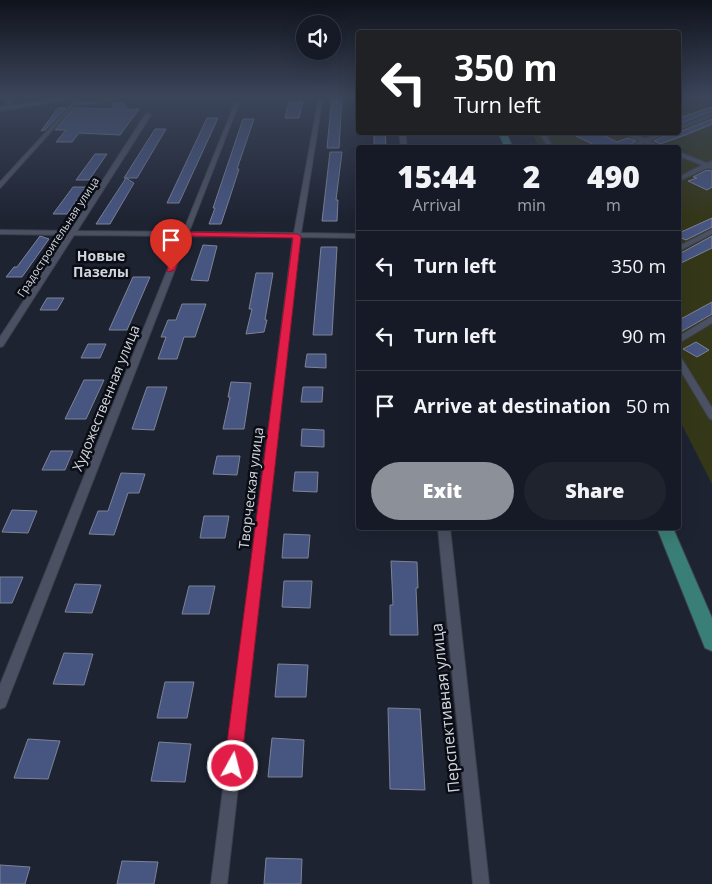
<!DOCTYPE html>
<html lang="en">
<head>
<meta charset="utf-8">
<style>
  :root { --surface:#161a26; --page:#1f232e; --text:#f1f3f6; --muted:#9ea1a7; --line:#353843; --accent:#8c9099 }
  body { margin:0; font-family:"Open Sans",sans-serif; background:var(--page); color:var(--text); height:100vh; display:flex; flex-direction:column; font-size:19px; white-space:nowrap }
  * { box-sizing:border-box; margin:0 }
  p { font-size:16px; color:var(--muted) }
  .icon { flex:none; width:28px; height:28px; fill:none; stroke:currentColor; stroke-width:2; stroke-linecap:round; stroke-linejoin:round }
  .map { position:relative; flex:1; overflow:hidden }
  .sheet { position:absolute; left:356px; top:145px; width:325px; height:385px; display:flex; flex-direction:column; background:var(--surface); border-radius:5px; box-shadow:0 5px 20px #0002,0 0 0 1px var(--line) }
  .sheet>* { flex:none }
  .hud { position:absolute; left:356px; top:30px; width:325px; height:105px; border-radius:5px; box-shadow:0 5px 20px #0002,0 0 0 1px var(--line); background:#202124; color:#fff; overflow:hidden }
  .buttons { position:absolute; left:296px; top:15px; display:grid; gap:10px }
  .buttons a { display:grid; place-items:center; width:45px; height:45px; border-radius:50%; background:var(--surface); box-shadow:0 5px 20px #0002,0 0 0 1px var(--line); font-size:25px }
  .pin { position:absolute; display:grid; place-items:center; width:42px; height:42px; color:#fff; margin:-51px -21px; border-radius:50% 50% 50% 0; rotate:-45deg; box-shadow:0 0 5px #0007 }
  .pin .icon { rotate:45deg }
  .me { position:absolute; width:55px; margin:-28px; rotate:7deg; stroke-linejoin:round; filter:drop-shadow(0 0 4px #0008) }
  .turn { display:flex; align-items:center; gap:18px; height:105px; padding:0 15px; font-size:22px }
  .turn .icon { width:65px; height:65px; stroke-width:2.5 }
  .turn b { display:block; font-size:35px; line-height:42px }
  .eta { display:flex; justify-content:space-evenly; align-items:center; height:85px; text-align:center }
  .eta b { font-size:30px; font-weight:800; line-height:35px }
  .primary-button { display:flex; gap:10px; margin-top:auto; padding:10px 15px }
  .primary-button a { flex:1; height:58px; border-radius:30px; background:var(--accent); color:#fff; font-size:20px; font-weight:800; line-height:58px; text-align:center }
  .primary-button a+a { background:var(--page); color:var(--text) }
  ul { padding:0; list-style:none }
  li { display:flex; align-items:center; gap:15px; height:70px; padding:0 15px; border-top:1px solid var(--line) }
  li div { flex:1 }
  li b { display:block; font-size:19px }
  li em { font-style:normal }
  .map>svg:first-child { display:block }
  .green { fill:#353719 }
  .building { fill:#475581; stroke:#7d8396 }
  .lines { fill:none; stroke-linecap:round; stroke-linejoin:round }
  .minor-casing { stroke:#3d414d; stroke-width:2 }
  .tertiary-casing { stroke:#3d414d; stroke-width:2 }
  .primary-casing { stroke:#3d414d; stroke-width:2 }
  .minor { fill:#4b5162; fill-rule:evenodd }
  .tertiary { fill:#4b5162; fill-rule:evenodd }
  .primary { fill:#3a7f77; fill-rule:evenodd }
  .route { fill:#e11d48; stroke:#92132f }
  .labels { text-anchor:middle; stroke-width:5; stroke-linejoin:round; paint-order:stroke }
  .far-street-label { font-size:11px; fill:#d2d6e0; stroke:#0b0d14 }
  .far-quarter-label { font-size:14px; font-weight:bold; fill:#d2d6e0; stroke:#0b0d14 }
  .street-label { font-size:14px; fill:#d2d6e0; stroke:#0b0d14 }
  .near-street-label { font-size:16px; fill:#d2d6e0; stroke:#0b0d14 }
</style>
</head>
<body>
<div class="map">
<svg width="712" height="884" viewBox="0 0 712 884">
  <rect width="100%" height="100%" fill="#1e2332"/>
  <path class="green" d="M 679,96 L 712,96 L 712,484 L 679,419 L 679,148 L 539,147 L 532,133 L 679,132 Z"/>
  <path class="building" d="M 332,96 L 342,96 L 339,148 L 327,148 Z
    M 289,101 L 303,101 L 299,118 L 285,118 Z
    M 122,102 L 128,110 L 139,109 L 120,135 L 79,133 L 72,142 L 56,142 L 66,130 L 55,130 L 74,108 L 115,109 L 111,104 Z
    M 712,107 L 712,111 L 679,124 L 679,118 Z
    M 58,108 L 66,108 L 45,130 L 41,131 Z
    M 207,118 L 218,118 L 179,203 L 167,203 Z
    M 243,119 L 254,119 L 237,169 L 239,169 L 229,200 L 221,224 L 209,224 L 215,208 L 213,208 Z
    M 712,119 L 712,124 L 688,134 L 660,144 L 654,141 L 672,132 L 679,132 Z
    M 155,129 L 166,129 L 137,178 L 124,178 Z
    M 374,132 L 385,132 L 386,146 L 374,146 Z
    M 568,132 L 597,132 L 617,142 L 628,138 L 636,141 L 625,148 L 600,148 Z
    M 330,152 L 342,152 L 336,200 L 338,200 L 337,221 L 322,221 Z
    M 95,154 L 107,154 L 89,180 L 76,180 Z
    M 707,170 L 712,171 L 712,187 L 707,190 L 688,181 L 697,178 L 693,177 Z
    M 126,178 L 134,183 L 110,224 L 96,224 Z
    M 73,187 L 86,187 L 67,214 L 53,214 Z
    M 712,218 L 712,227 L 686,240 L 679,237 L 679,233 Z
    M 40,236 L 49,239 L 22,277 L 6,277 L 14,267 L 17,267 Z
    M 712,236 L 712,248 L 679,264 L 679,254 Z
    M 203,245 L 217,246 L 208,281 L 191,280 Z
    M 321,247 L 337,247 L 332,335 L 313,335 Z
    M 256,273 L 273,273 L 265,320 L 267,320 L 264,332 L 246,334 L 252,309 L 249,309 Z
    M 133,277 L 150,277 L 127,330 L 109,330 Z
    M 47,298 L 64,298 L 57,310 L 40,310 Z
    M 712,302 L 712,314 L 679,333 L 679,320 Z
    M 182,304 L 206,304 L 195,337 L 184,337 L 177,359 L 158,359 L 166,337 L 161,337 L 168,320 L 176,320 Z
    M 696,342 L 709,350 L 697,357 L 683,349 Z
    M 88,344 L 106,344 L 100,358 L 81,358 Z
    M 307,354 L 326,354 L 326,368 L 305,367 Z
    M 84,380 L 104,380 L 86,419 L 65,419 Z
    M 231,382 L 251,383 L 244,429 L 223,429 L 230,397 L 228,397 Z
    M 147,387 L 167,387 L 154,430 L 132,429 Z
    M 303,387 L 323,387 L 322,402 L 301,402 Z
    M 302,429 L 324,430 L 324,447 L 301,446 Z
    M 51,451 L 73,451 L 65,470 L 42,470 Z
    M 217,456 L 240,456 L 237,475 L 213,474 Z
    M 295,472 L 318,472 L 317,492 L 293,491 Z
    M 121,473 L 145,474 L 139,493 L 128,493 L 114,535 L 89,534 L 98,511 L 108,511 Z
    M 12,510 L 37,511 L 28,533 L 2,532 Z
    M 204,516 L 229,516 L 225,538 L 200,538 Z
    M 284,534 L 310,535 L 308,558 L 282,558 Z
    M 391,561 L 417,562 L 418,588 L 416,588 L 418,635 L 390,635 L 390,605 L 393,605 Z
    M 0,577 L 23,577 L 12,603 L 0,603 Z
    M 284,581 L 312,581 L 310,608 L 282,607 Z
    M 75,584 L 101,585 L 92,613 L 65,612 Z
    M 189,586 L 215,586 L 209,614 L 182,614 Z
    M 64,653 L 93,654 L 84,685 L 53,684 Z
    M 278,664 L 308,665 L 306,697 L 275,697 Z
    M 165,682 L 194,682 L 187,718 L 157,718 Z
    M 388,708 L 420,709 L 425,790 L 390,789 Z
    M 272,738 L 304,740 L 302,777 L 268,777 Z
    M 28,739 L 60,741 L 48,779 L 14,778 Z
    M 159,742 L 191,744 L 185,782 L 151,781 Z
    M 266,858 L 302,859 L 301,884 L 264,884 Z
    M 122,861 L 158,862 L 154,884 L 117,884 Z
    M 0,865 L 30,867 L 25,884 L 0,884 Z"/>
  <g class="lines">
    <defs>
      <path id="minor" d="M 3,96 L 8,96 L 14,109 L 10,109 Z
        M 118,96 L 127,96 L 100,103 L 75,105 L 0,188 L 0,182 L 72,104 L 72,97 L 76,97 L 76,102 L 100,101 Z
        M 319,96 L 323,96 L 301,233 L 359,234 L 359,238 L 300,237 L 227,884 L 211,884 L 293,237 L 188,236 L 7,702 L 5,707 L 0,709 L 0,685 L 181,236 L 74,235 L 3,346 L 0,347 L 0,337 L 67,235 L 0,234 L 0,230 L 70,231 L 145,115 L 148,113 L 151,115 L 77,231 L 183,232 L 235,103 L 237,102 L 239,103 L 189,232 L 294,233 Z
        M 712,113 L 712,117 L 679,130 L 679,126 Z
        M 399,132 L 405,132 L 407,148 L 401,148 Z
        M 548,132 L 556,132 L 547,137 L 554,148 L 549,148 L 541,136 Z
        M 621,132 L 629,132 L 645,139 L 662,132 L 670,132 L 650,141 L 663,148 L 655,148 L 645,143 L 635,148 L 627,148 L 640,141 Z
        M 679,152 L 707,163 L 712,161 L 712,169 L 707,168 L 679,181 L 679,177 L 702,165 L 679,156 Z
        M 712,229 L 712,234 L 679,251 L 679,246 Z
        M 712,316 L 712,323 L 679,343 L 679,336 Z
        M 679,358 L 682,359 L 712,408 L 712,420 L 709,418 L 679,368 Z
        M 438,528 L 450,528 L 489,884 L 473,884 Z"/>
      <path id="tertiary" d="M 71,96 L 88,96 L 0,111 L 0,107 Z"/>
      <path id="primary" d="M 498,132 L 506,132 L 513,148 L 505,148 Z
        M 657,528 L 673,528 L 712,618 L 712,651 L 705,648 Z"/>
    </defs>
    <use href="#minor" class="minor-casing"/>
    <use href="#tertiary" class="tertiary-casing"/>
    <use href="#primary" class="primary-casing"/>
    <use href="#minor" class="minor"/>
    <use href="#tertiary" class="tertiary"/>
    <use href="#primary" class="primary"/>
  </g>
  <linearGradient id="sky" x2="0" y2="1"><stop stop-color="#10131c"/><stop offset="0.44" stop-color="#3b455a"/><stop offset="1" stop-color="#3b455a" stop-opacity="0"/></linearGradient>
  <rect width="712" height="220" fill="url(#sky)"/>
  <path class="route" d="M 183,232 L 297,234 L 301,236 L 241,766 L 239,772 L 233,775 L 227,772 L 224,766 L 293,238 L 188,236 L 175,270 L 168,272 L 167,270 Z"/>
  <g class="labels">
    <g class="far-street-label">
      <text transform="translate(58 237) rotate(-57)" y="4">Градостроительная улица</text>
    </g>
    <g class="far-quarter-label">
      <text x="101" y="261">Новые<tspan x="101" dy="16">Пазелы</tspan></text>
    </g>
    <g class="street-label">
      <text transform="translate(106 398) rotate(-68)" y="5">Художественная улица</text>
      <text transform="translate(251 488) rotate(-83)" y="5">Творческая улица</text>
    </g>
    <g class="near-street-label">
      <text transform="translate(445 708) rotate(-96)" y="6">Перспективная улица</text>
    </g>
  </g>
</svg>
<div class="buttons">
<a><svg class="icon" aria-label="sound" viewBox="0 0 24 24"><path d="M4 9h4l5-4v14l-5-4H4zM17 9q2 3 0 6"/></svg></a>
</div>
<div class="pin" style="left:171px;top:270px;background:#d93025"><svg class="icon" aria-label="arrive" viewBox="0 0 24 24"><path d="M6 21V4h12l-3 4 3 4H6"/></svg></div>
<svg class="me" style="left:233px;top:766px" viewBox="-20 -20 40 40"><circle r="17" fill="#e11d48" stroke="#fff" stroke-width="3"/><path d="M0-11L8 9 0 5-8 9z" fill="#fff"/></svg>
<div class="hud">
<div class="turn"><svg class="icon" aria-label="left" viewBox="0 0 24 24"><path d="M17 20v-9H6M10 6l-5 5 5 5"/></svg><div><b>350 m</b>Turn left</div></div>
</div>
<section class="sheet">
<div class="eta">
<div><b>15:44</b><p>Arrival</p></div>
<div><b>2</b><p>min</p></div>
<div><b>490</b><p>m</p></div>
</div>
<ul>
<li><svg class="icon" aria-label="left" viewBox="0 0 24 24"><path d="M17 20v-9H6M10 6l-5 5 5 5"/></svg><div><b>Turn left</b></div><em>350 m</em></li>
<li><svg class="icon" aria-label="left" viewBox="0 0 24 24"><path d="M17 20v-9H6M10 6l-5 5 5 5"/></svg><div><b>Turn left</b></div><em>90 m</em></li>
<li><svg class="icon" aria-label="arrive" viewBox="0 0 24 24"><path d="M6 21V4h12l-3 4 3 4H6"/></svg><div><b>Arrive at destination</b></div><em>50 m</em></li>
</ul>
<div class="primary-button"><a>Exit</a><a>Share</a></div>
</section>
</div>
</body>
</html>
